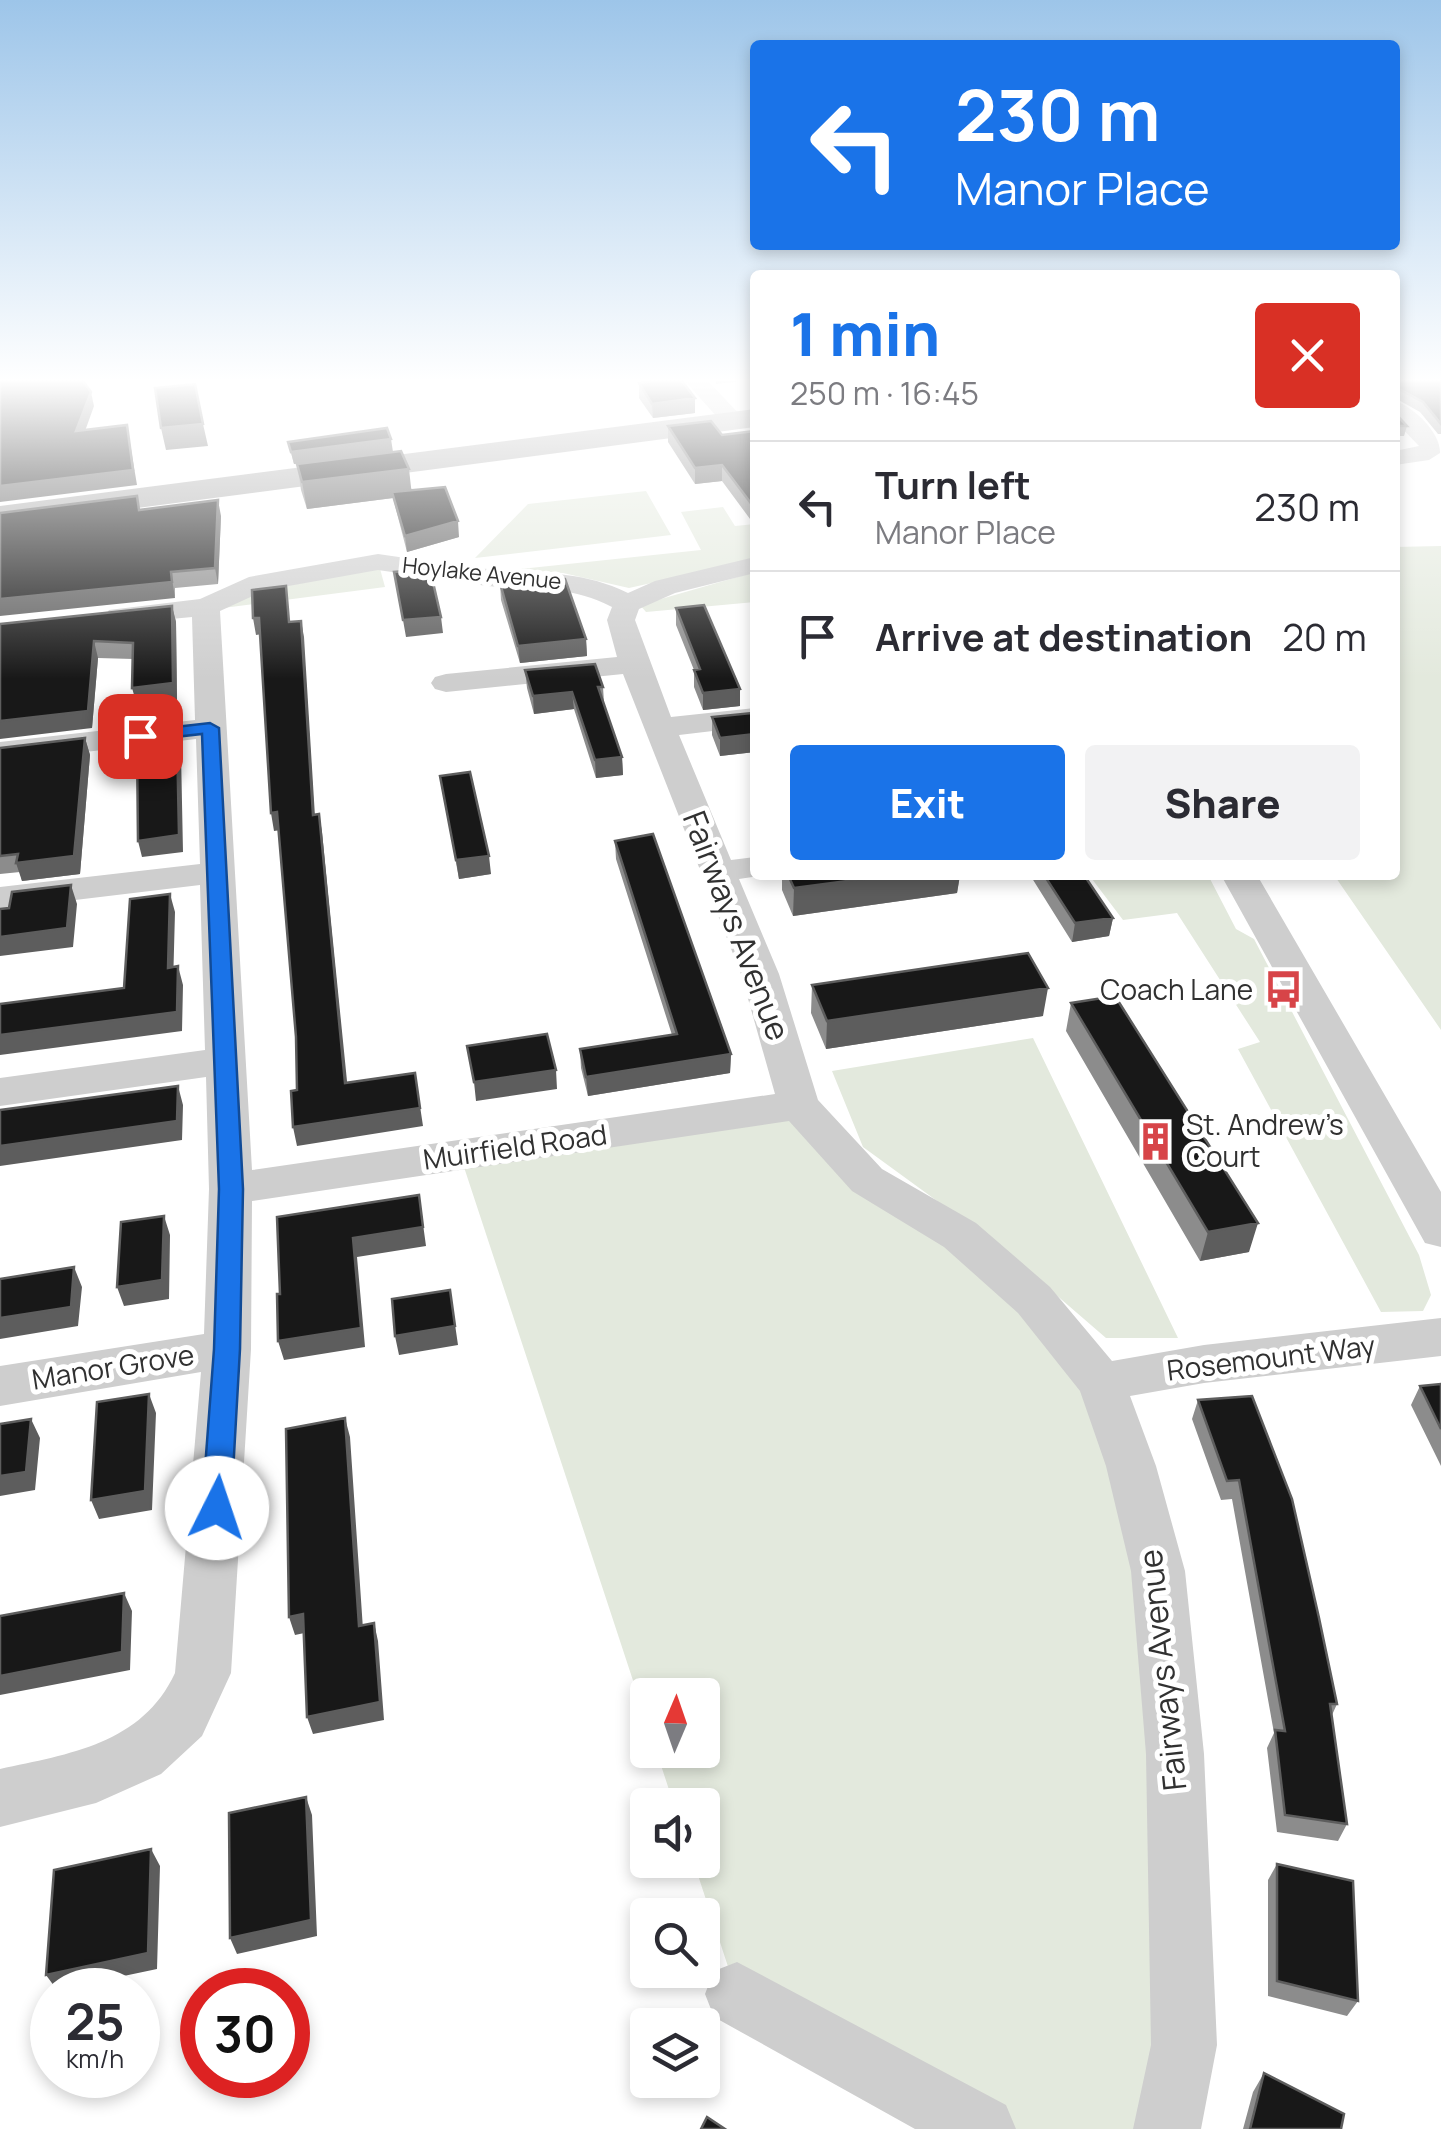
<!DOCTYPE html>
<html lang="en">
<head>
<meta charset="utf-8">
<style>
  :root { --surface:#fff; --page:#f2f2f3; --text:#2b2b33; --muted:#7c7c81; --line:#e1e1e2; --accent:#1a73e8 }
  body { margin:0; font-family:Manrope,sans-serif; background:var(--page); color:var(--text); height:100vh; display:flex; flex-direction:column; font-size:38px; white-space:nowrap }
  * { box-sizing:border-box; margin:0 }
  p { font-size:32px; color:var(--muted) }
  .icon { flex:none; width:55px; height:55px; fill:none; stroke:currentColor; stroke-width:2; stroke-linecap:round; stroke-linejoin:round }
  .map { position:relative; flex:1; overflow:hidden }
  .details { position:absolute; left:750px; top:270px; width:650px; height:610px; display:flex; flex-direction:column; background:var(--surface); border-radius:10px; box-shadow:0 5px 15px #0003 }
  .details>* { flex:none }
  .guide { position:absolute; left:750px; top:40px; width:650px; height:210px; border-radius:10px; box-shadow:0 5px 15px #0003; background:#1a73e8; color:#fff; overflow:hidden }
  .needle { width:65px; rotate:2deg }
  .fabs { position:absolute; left:630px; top:1678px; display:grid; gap:20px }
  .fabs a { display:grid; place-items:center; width:90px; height:90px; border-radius:10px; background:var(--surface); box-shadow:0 5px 15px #0003; font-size:50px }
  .speed { position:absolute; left:30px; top:1968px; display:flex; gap:20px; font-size:50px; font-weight:700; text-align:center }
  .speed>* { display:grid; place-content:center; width:130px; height:130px; border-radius:50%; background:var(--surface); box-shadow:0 5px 15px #0003; line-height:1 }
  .speed small { font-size:25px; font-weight:400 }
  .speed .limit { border:15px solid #d22; background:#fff; color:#111 }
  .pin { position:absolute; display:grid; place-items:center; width:85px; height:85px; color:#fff; margin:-42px; border-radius:20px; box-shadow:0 5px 15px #0006 }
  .me { position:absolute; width:110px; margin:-55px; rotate:4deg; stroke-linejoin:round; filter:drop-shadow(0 0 8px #0008) }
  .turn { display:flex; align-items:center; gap:35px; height:210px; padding:0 40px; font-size:45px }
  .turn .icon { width:130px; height:130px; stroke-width:2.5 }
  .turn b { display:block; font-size:70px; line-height:85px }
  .round { display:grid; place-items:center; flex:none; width:105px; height:105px; border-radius:10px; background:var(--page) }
  .head { display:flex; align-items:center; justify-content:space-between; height:170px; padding:0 40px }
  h1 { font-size:60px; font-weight:800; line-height:75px; color:var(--accent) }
  .button { display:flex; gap:20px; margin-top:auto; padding:20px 40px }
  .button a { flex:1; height:115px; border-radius:10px; background:var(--accent); color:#fff; font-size:40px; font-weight:800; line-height:115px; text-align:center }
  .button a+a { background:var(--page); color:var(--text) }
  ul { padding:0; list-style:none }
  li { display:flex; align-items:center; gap:30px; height:130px; padding:0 40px; border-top:2px solid var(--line) }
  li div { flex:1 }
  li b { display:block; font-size:38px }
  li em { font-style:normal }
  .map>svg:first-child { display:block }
  .green { fill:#e3e9dd }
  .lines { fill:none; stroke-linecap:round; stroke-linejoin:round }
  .minor { fill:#cecece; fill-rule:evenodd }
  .major { fill:#a9a9a9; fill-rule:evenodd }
  .wall { fill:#8c8c8c }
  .shaded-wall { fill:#5d5d5d }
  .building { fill:#181818; stroke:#5d5d5d; stroke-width:2.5 }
  .route { fill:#1a73e8; stroke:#114b97; stroke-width:2.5 }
  .labels { text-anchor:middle; stroke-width:10; stroke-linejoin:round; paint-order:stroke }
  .far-street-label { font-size:22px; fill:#313131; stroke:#fff }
  .poi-label { font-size:28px; fill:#313131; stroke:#fff; text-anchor:end }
  .street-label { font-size:28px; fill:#313131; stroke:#fff }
  .near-street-label { font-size:32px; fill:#313131; stroke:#fff }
</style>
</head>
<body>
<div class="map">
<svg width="1441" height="2129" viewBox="0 0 1441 2129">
  <rect width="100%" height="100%" fill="#fff"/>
  <path class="green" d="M 646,491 L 671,535 L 475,558 L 528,504 Z
    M 723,507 L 735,526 L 755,524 L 755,560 L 629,588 L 563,573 L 511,570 L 701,550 L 681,512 Z
    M 1441,546 L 1441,1030 L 1334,875 L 1395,875 L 1395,547 Z
    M 379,565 L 385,587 L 223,608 L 239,595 Z
    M 755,572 L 755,602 L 646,612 L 640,605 Z
    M 1089,875 L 1208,875 L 1236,929 L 1254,939 L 1419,1255 L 1431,1295 L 1423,1311 L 1381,1312 L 1238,1049 L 1260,1042 L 1177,913 L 1123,920 Z
    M 1033,1038 L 1178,1338 L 1106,1338 L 1003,1249 L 863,1147 L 832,1071 Z
    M 799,1105 L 1034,1300 L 1131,1466 L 1167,2129 L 982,2129 L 737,1994 L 693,1860 L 702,1860 L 702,1805 L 674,1805 L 656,1750 L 702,1750 L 702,1695 L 648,1695 L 647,1723 L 460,1155 Z"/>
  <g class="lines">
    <path class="minor" d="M 685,381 L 708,381 L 741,416 L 745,421 L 741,426 L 725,426 Z
      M 1395,401 C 1414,407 1441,433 1440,453 L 1429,460 L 1395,465 L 1395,451 L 1419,446 L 1395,421 Z
      M 378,554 C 415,559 451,566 488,569 C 540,575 578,569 628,593 L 655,581 L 755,557 L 755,573 L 675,593 L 639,609 L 635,620 L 671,717 L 755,708 L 755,726 L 679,735 L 731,860 L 755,857 L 755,875 L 765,875 L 739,879 L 779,974 L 818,1100 L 882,1169 L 976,1223 L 1050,1287 L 1112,1361 L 1204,1345 L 1441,1318 L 1441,1356 L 1204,1383 L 1130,1396 L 1156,1466 L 1185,1571 L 1204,1754 L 1217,2045 L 1201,2129 L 1133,2129 L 1151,2045 L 1146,1754 L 1131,1571 L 1106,1466 L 1080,1391 L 1018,1313 L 944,1247 L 852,1191 L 789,1121 L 252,1201 L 251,1349 L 231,1673 L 202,1736 L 161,1774 L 96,1803 L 0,1827 L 0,1769 C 69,1754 142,1744 175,1673 L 201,1372 L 0,1406 L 0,1366 L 204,1334 L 209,1189 L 206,1077 L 0,1106 L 0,1078 L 205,1050 L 200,885 L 0,909 L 0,887 L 200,864 L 196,739 L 0,762 L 0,742 L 195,720 L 192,617 L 119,624 L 109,622 L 105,616 L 109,610 L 200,599 L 249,577 ZM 378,570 C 415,575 451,582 488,586 C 536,591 567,584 612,607 L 607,620 L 617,657 L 446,674 L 435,677 L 431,683 L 435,689 L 446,692 L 623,674 L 741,974 L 775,1094 L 252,1170 L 220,611 L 266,590 Z
      M 1221,875 L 1257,875 L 1441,1192 L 1441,1247 L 1425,1243 Z
      M 737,1962 L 1006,2105 L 1016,2129 L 915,2129 L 714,2017 L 705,1994 L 714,1971 Z"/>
    <path class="major" d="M 755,409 L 755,427 L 0,526 L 0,506 Z"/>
  </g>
  <path class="wall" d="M 1395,381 L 1441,381 L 1441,434 L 1438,434 L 1420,412 L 1395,398 Z
    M 639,383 L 695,398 L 695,413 L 653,418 L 639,398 Z
    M 1395,413 L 1407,426 L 1404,436 L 1395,436 Z
    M 668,426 L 722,435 L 755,431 L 755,522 L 753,523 L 722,481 L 695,484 L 668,442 Z
    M 288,442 L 393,452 L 412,490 L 459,537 L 407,552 L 393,498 L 307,509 L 301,490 L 297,464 L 294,464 Z
    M 140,510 L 221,516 L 218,584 L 175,588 L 175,598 Z
    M 500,583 L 586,639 L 587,656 L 520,663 L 501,600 Z
    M 172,606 L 176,622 L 177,700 L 137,705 L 133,659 L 98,658 L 92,728 L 0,624 Z
    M 676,608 L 740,706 L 703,710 L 694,687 L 694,670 L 676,625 Z
    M 525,670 L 603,687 L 604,703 L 622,757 L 623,775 L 596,778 L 574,709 L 534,714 L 527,688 Z
    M 712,717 L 755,720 L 755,752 L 720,756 L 712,735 Z
    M 85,738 L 90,755 L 80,874 L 22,881 L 20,872 L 0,874 L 0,748 Z
    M 440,776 L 491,874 L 459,879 Z
    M 615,841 L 731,1054 L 730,1073 L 588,1096 L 581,1068 L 580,1049 L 672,1035 L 616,859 Z
    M 782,875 L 960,875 L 957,893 L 793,916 L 782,890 Z
    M 1030,875 L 1084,875 L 1113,918 L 1109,936 L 1072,942 Z
    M 812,985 L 1043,1016 L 826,1049 L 811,1013 Z
    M 1071,1003 L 1249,1252 L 1200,1261 L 1066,1031 Z
    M 1441,1384 L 1441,1466 L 1411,1405 L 1420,1386 Z
    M 1252,1396 L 1337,1704 L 1332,1715 L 1347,1824 L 1338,1841 L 1277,1832 L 1267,1748 L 1274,1733 L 1232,1499 L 1221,1500 L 1192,1419 L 1198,1400 Z
    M 1277,1864 L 1358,2001 L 1347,2016 L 1268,1996 L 1268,1880 Z
    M 1264,2073 L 1341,2129 L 1243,2129 L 1253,2092 Z"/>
  <path class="shaded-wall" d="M 716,381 L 742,381 L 716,384 Z
    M 91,392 L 94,406 L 80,445 L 76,431 Z
    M 695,398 L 695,413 L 653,418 L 652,404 Z
    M 203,424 L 208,446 L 166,450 L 161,428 Z
    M 127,425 L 137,485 L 0,502 L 0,486 Z
    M 391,439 L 393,452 L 294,464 L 291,452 Z
    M 722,465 L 722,481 L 695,484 L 695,468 Z
    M 409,469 L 412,496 L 392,492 L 393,498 L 307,509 L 302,482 Z
    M 218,500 L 221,516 L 218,584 L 215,568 Z
    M 753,506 L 755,506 L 755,522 L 753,523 Z
    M 458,521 L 459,537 L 407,552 L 405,536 Z
    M 171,572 L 175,598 L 0,616 L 0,599 Z
    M 172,606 L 176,622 L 177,700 L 137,705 L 132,688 Z
    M 441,617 L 443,633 L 406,637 L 403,620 Z
    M 253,618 L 259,618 L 262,634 L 256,635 Z
    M 301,621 L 304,637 L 316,833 L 313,815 Z
    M 586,639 L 587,656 L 520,663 L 518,646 Z
    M 94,641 L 98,658 L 92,728 L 0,739 L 0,721 Z
    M 740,689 L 740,706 L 703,710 L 703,693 Z
    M 572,692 L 574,709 L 534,714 L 533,696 Z
    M 755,734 L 755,752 L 720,756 L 720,738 Z
    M 85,738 L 90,755 L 80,874 L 22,881 L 16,863 Z
    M 177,738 L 181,753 L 183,852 L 142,857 L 138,841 Z
    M 622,757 L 623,775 L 596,778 L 595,760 Z
    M 277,812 L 281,830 L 274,831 L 271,813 Z
    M 319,814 L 322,832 L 349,1101 L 345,1083 Z
    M 489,856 L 491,874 L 459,879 L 456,860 Z
    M 893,875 L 960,875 L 957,893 L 793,916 L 794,888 Z
    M 71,885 L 77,904 L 73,947 L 0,956 L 0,937 Z
    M 170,894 L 175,912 L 173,986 L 168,968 Z
    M 1113,918 L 1109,936 L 1072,942 L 1075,923 Z
    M 178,966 L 183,985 L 182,1031 L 0,1055 L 0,1035 Z
    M 1048,988 L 1043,1016 L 826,1049 L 827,1021 Z
    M 731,1054 L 730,1073 L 588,1096 L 586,1077 Z
    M 556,1070 L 557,1089 L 476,1101 L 474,1082 Z
    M 415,1073 L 423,1126 L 297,1146 L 293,1127 Z
    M 178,1086 L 183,1105 L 182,1140 L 0,1166 L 0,1146 Z
    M 419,1195 L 426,1246 L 357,1257 L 365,1347 L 284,1360 L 278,1341 L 353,1238 Z
    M 164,1216 L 170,1235 L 169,1299 L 124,1306 L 117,1287 Z
    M 1258,1223 L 1249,1252 L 1200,1261 L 1208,1232 Z
    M 74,1267 L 82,1287 L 78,1326 L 0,1339 L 0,1318 Z
    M 450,1290 L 458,1345 L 399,1355 L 395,1336 Z
    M 149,1394 L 156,1413 L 152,1510 L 99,1519 L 91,1500 Z
    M 345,1418 L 350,1437 L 364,1644 L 359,1626 Z
    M 31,1419 L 40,1438 L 35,1490 L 0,1496 L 0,1476 Z
    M 124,1593 L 132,1611 L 130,1670 L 0,1695 L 0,1676 Z
    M 303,1614 L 309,1632 L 295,1635 L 289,1617 Z
    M 374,1623 L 378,1641 L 384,1720 L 313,1734 L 307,1717 Z
    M 306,1797 L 312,1815 L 317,1936 L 237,1954 L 230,1938 Z
    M 151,1849 L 160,1866 L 157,1969 L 57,1990 L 46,1975 Z"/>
  <path class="building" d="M 0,381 L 83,381 L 91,392 L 76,431 L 127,425 L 133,470 L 0,486 Z
    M 651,381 L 682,381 L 695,398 L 652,404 L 639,383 Z
    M 1395,381 L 1441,381 L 1441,424 L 1423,402 L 1397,388 L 1395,401 Z
    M 195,384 L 203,424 L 161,428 L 155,388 Z
    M 1395,413 L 1407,426 L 1395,426 Z
    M 711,421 L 722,435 L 755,431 L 755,506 L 753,506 L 722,465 L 695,468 L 668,426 Z
    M 387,428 L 391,439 L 291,452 L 288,442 Z
    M 401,451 L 409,469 L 302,482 L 297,464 Z
    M 445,487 L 458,521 L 405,536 L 392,492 Z
    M 137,496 L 139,510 L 218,500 L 215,568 L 171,572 L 172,582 L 0,599 L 0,513 Z
    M 430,569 L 441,617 L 403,620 L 394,572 Z
    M 565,579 L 586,639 L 518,646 L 500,583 Z
    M 286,586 L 289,622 L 301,621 L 313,815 L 319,814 L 345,1083 L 415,1073 L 420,1108 L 293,1127 L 291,1091 L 297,1090 L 296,1037 L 277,812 L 271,813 L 259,618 L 253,618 L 252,590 Z
    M 704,605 L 740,689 L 703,693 L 694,670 L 700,669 L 676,608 Z
    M 172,606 L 173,683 L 132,688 L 133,643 L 94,641 L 88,711 L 0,721 L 0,624 Z
    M 595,664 L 603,687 L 598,687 L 622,757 L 595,760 L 572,692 L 533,696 L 525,670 Z
    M 752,713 L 755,720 L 755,734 L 720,738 L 712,717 Z
    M 85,738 L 74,856 L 16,863 L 18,854 L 0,856 L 0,748 Z
    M 177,738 L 179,835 L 138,841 L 137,743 Z
    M 470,772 L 489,856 L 456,860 L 440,776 Z
    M 653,834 L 731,1054 L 586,1077 L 580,1049 L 677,1034 L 615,841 Z
    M 788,875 L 893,875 L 794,888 Z
    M 1044,875 L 1084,875 L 1113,918 L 1075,923 Z
    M 71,885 L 67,928 L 0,937 L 0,909 L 9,908 L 12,892 Z
    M 170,894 L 168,968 L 178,966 L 177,1012 L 0,1035 L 0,1004 L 124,988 L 130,899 Z
    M 1028,953 L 1048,988 L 827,1021 L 812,985 Z
    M 1115,996 L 1258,1223 L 1208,1232 L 1071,1003 Z
    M 547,1034 L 556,1070 L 474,1082 L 467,1046 Z
    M 178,1086 L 177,1121 L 0,1146 L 0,1110 Z
    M 419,1195 L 423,1227 L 353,1238 L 361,1328 L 278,1341 L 277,1294 L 280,1294 L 277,1217 Z
    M 164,1216 L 162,1280 L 117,1287 L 121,1222 Z
    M 74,1267 L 71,1307 L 0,1318 L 0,1279 Z
    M 450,1290 L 455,1326 L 395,1336 L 392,1299 Z
    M 1441,1384 L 1441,1429 L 1420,1386 Z
    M 149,1394 L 145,1491 L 91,1500 L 97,1402 Z
    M 1252,1396 L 1292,1499 L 1319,1618 L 1337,1704 L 1330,1704 L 1347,1824 L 1285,1815 L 1275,1730 L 1285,1731 L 1239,1480 L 1227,1481 L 1198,1400 Z
    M 345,1418 L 359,1626 L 374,1623 L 380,1702 L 307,1717 L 303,1614 L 289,1617 L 286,1429 Z
    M 31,1419 L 26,1472 L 0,1476 L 0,1424 Z
    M 124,1593 L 122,1652 L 0,1676 L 0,1616 Z
    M 306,1797 L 311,1920 L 230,1938 L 229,1813 Z
    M 151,1849 L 148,1953 L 46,1975 L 54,1870 Z
    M 1277,1864 L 1353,1881 L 1358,2001 L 1277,1981 Z
    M 1264,2073 L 1344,2114 L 1341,2129 L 1250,2129 Z
    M 707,2117 L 725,2129 L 701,2129 Z"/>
  <linearGradient id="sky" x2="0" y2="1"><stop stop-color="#9dc5e9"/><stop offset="0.56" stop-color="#fff"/><stop offset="1" stop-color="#fff" stop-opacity="0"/></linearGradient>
  <rect width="1441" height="679" fill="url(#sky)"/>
  <path class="route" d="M 210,723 L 219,728 L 243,1189 L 240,1349 L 231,1508 L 227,1517 L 217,1521 L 206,1517 L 202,1508 L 214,1349 L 219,1189 L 202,734 L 140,741 L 131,736 L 140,731 Z"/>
  <defs>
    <symbol id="bus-bare" viewBox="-9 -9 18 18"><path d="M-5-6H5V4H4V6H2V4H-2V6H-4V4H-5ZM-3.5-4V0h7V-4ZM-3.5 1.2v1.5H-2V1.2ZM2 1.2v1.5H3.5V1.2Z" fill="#d74448" stroke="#fff" stroke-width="2.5" paint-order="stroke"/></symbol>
    <symbol id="building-bare" viewBox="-9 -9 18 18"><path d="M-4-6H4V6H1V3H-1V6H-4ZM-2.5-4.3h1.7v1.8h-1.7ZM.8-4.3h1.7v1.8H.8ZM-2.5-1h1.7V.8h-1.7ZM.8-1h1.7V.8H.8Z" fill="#d74448" stroke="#fff" stroke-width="2.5" paint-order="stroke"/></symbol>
  </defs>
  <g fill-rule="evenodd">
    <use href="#bus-bare" x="1256" y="962" width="55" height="55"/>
    <use href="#building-bare" x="1128" y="1114" width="55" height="55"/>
  </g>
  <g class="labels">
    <g class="far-street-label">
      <text transform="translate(482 573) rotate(6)" y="8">Hoylake Avenue</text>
    </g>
    <g class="poi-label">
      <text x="1253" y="1000">Coach Lane</text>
      <text x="1186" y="1135" text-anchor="start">St. Andrew’s<tspan x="1186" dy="32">Court</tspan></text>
    </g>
    <g class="street-label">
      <text transform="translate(515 1147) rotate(-8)" y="10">Muirfield Road</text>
      <text transform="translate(1271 1358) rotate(-7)" y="10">Rosemount Way</text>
      <text transform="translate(113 1367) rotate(-9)" y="10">Manor Grove</text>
    </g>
    <g class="near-street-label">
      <text transform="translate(736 926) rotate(69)" y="11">Fairways Avenue</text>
      <text transform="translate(1163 1670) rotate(-96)" y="11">Fairways Avenue</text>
    </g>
  </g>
</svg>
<div class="fabs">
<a><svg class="needle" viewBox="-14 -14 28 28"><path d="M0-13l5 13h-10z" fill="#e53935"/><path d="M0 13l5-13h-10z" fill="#7c7c81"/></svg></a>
<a><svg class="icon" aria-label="sound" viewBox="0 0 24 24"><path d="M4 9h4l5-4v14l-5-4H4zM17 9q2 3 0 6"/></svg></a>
<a><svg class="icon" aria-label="search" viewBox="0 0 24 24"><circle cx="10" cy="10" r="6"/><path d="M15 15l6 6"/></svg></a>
<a><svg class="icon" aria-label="layers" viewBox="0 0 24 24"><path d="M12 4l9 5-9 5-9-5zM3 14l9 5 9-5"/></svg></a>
</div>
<div class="speed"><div>25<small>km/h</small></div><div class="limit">30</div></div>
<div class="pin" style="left:140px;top:736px;background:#d93025"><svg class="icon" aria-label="arrive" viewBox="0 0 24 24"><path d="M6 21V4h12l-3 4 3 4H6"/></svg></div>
<svg class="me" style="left:217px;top:1508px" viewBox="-20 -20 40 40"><circle r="19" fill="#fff"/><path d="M0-13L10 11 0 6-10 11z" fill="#1a73e8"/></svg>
<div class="guide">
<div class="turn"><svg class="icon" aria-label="left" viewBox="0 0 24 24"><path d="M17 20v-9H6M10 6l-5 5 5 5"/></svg><div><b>230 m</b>Manor Place</div></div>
</div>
<section class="details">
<div class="head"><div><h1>1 min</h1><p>250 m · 16:45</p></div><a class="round" style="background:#d93025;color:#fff"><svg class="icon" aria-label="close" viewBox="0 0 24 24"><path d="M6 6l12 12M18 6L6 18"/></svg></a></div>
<ul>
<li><svg class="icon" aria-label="left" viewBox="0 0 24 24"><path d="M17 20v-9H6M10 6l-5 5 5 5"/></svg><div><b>Turn left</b><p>Manor Place</p></div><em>230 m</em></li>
<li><svg class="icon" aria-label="arrive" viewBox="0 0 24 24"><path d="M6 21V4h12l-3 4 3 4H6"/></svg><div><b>Arrive at destination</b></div><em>20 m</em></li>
</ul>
<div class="button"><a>Exit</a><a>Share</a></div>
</section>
</div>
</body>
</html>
